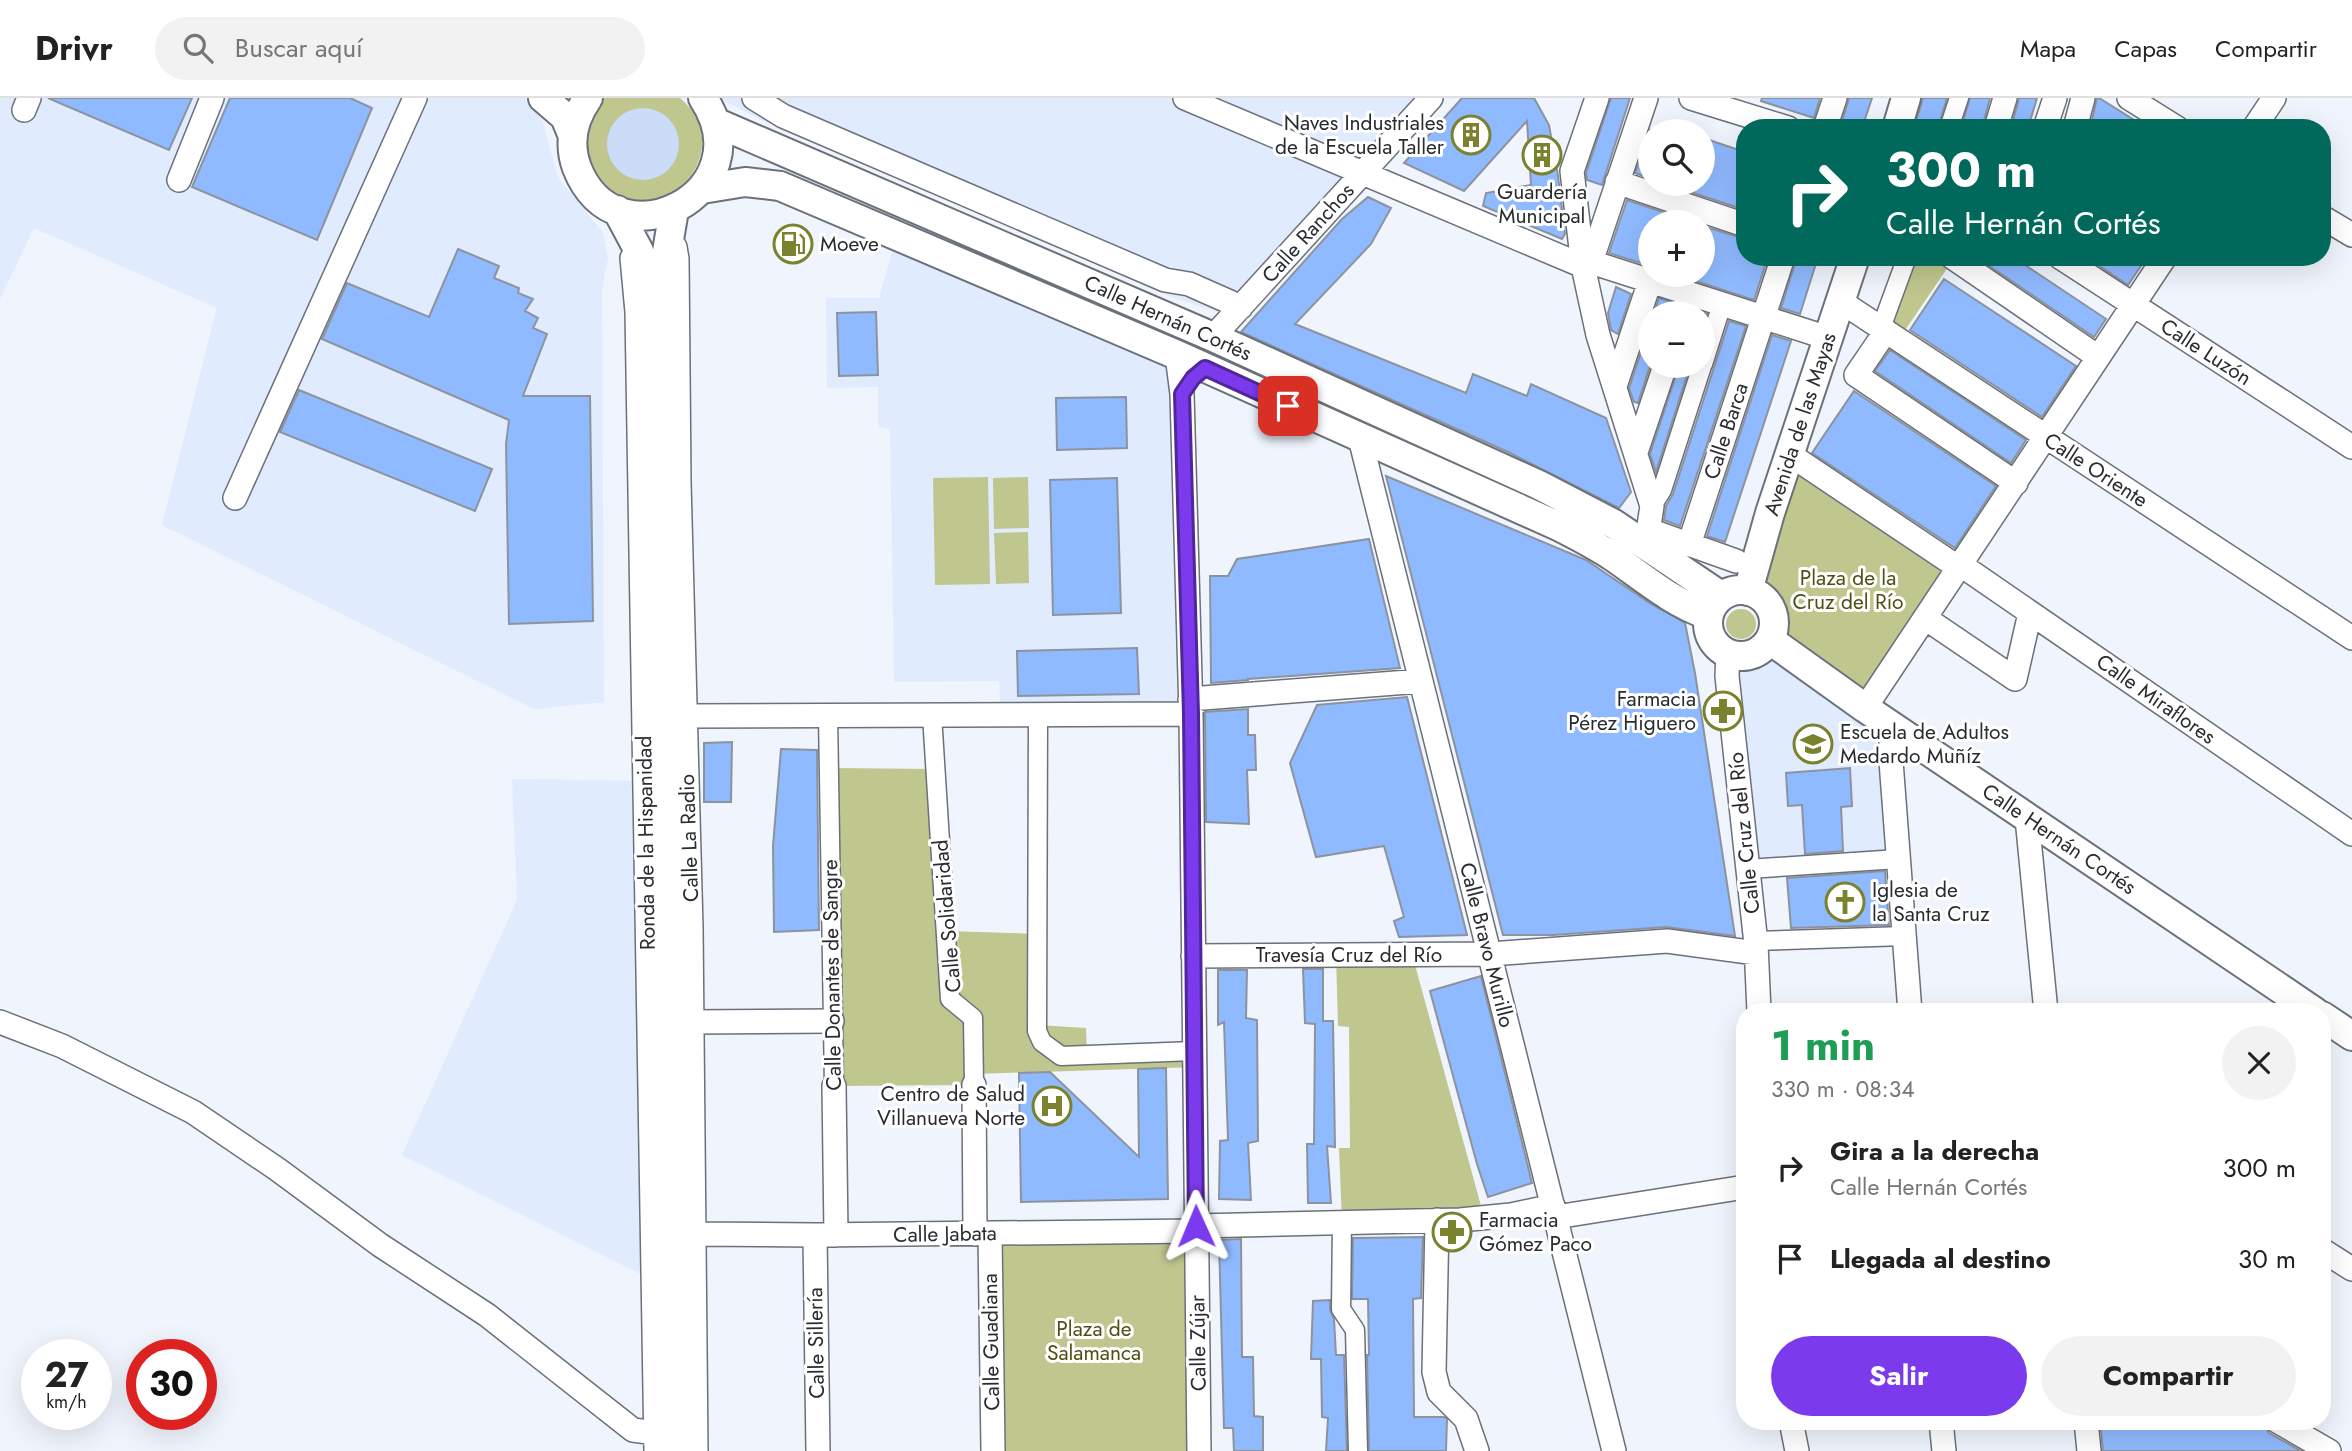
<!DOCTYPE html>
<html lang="es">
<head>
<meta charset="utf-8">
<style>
  :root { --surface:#fff; --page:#f2f2f2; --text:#222; --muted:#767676; --line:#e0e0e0; --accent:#7c3aed }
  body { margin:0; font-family:Jost,sans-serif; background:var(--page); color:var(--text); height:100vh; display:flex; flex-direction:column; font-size:26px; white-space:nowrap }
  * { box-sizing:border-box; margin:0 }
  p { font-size:23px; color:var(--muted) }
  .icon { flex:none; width:38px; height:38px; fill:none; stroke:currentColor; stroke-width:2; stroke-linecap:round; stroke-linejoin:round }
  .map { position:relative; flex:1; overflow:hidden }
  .sheet { position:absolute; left:1736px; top:905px; width:595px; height:427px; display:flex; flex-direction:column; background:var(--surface); border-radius:28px; box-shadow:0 7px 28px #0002 }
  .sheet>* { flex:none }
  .guide { position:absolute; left:1736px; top:21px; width:595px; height:147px; border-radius:28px; box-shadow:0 7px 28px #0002; background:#00695c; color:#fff; overflow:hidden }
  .tools { position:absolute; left:1638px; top:21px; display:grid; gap:14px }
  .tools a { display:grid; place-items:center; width:77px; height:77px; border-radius:50%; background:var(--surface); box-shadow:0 7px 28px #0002; font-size:35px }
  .speed { position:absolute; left:21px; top:1241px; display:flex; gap:14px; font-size:35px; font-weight:700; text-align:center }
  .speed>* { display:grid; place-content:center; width:91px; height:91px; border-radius:50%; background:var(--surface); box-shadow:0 7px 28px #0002; line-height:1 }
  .speed small { font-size:18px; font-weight:400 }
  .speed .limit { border:10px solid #d22; background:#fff; color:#111 }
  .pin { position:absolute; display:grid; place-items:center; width:60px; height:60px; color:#fff; margin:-30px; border-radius:14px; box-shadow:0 4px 10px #0006 }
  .me { position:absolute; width:77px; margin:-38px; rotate:359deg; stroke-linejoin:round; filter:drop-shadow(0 0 5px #0008) }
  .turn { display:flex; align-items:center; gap:24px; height:147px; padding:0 35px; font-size:32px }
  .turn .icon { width:91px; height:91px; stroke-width:2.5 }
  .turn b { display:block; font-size:49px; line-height:60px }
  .round { display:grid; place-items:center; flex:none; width:74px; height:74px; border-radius:37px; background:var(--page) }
  .summary { display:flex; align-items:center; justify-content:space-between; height:119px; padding:0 35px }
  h1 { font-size:42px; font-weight:700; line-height:52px; color:#1e9e55 }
  .action { display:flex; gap:14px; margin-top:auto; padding:14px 35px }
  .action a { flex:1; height:80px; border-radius:42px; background:var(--accent); color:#fff; font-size:28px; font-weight:700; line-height:80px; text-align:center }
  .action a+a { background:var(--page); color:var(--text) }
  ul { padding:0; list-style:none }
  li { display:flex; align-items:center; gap:21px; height:91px; padding:0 35px }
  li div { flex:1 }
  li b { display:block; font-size:26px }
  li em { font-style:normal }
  header { display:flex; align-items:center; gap:42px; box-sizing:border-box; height:98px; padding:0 35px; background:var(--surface); border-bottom:2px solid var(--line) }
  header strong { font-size:33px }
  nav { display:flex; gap:38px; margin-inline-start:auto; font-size:24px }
  .search { width:490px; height:63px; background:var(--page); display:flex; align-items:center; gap:18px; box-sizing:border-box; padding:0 24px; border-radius:38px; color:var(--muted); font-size:26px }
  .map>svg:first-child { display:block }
  .built { fill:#e0ebfd }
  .green { fill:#bfc68e }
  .water { fill:#cbdcf9 }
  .building { fill:#90baff; stroke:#8d939d; stroke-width:2 }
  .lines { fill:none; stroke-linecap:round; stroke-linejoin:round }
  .pedestrian-casing { stroke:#6b717a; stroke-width:21 }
  .minor-casing { stroke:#6b717a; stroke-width:26 }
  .tertiary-casing { stroke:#6b717a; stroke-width:32 }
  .pedestrian { stroke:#fff; stroke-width:18 }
  .minor { stroke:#fff; stroke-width:23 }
  .tertiary { stroke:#fff; stroke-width:28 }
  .route-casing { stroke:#51269a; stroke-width:18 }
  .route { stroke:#7c3aed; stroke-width:12 }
  .labels { text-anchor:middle; stroke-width:6; stroke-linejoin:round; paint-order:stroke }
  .poi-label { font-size:21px; fill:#282b2f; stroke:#fff; text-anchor:start }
  .street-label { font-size:21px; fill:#282b2f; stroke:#fff }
  .park-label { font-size:21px; fill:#4c5112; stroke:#fff }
</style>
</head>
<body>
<header>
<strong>Drivr</strong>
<div class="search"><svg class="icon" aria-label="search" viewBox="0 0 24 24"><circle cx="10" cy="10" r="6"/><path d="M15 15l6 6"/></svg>Buscar aquí</div>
<nav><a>Mapa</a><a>Capas</a><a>Compartir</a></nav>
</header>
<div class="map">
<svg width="2352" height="1353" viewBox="0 0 2352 1353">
  <rect width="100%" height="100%" fill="#eff4fd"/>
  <path class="built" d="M 0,0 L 524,0 L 542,22 L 558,80 L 602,133 L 608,159 L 602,194 L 604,604 L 534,611 L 162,427 L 217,210 L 34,130 L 0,201 Z
    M 719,0 L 1413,0 L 1221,215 L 1171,199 L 759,21 Z
    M 897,138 L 1177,257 L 1191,616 L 1001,617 L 999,583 L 894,584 L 890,331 L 878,329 L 878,289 L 827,290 L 826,200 L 879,200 Z
    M 1763,550 L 1891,628 L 1898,761 L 1748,771 L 1733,558 L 1744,559 L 1754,556 Z
    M 512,681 L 645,683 L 653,1182 L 402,1057 L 517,802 Z"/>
  <path class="green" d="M 605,0 L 680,0 C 746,55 649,149 601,85 C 592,74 585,67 585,53 C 585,28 586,17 605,0 Z
    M 1907,159 L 1955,159 L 1899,241 L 1881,230 Z
    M 1789,356 L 1959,470 L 1865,610 L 1774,531 C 1774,514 1768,503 1753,494 Z
    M 988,379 L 990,486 L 935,487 L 933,380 Z
    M 1028,379 L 1029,430 L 994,431 L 993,380 Z
    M 1028,434 L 1029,485 L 996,486 L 994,435 Z
    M1726 526a15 15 0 1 1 30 0a15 15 0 1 1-30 0Z
    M 829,670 L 936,671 L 946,833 L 1037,836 L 1037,927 L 1086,930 L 1087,956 L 1194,953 L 1195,969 L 974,976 L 974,987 L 834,988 Z
    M 1412,856 L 1484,1119 L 1342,1124 L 1339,1050 L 1350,1050 L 1349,929 L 1338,928 L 1336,857 Z
    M 1196,1133 L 1199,1353 L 993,1353 L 990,1136 Z"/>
  <path class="water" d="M607 46a36 36 0 1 1 72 0a36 36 0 1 1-72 0Z"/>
  <path class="building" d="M 48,0 L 192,0 L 169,52 Z
    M 230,0 L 350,0 L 372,10 L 317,142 L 192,89 Z
    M 1462,0 L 1534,0 L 1549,27 L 1558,78 L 1565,136 L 1562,141 L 1483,108 L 1486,95 L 1531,87 L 1527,23 L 1464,93 L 1404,65 Z
    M 1611,0 L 1630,0 L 1602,87 L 1587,82 L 1586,75 Z
    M 1762,0 L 1820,0 L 1814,20 L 1761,3 Z
    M 1849,0 L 1872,0 L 1862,30 L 1840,30 Z
    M 1923,0 L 1947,0 L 1938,30 L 1914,30 Z
    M 1970,0 L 1990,0 L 1982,30 L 1961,30 Z
    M 2019,0 L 2037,0 L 2028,30 L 2011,30 Z
    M 2097,0 L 2099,0 L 2147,30 L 2090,30 Z
    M 1650,31 L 1650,80 L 1635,75 Z
    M 1703,40 L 1745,54 L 1745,112 L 1666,86 L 1703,86 Z
    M 1368,99 L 1391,110 L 1371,146 L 1295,226 L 1466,295 L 1473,276 L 1527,298 L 1531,286 L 1606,320 L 1631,394 L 1619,410 L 1508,354 L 1241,234 L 1342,121 Z
    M 1627,102 L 1693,124 L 1650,124 L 1650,168 L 1609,155 Z
    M 1703,128 L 1745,141 L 1745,159 L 1768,159 L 1754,202 L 1677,177 L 1703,177 Z
    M 458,151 L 499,168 L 494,180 L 519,190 L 518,195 L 533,201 L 525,213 L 538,220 L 533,230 L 547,236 L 523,298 L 590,298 L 593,523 L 509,526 L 506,346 L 509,322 L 322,241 L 347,185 L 429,219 Z
    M 1797,159 L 1818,159 L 1800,216 L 1781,210 Z
    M 1993,159 L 2013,159 L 2106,221 L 2094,239 L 1988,167 Z
    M 2086,159 L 2147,159 L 2128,187 Z
    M 1944,181 L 2076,268 L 2042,319 L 1910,232 Z
    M 1616,189 L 1631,196 L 1618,236 L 1611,232 L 1608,215 Z
    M 1659,200 L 1707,216 L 1703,229 L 1703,215 L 1654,215 Z
    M 876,214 L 878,277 L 839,278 L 837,215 Z
    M 1729,223 L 1746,228 L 1680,428 L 1664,422 L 1666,408 L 1673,396 Z
    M 1650,227 L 1650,268 L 1638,305 L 1634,304 L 1629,290 Z
    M 1772,237 L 1791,243 L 1725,444 L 1707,438 Z
    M 1890,252 L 2026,342 L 2011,365 L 1875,273 Z
    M 1679,268 L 1690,268 L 1656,374 L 1650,356 Z
    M 299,292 L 492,371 L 475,413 L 280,334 Z
    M 1854,293 L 1996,388 L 1955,450 L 1812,355 Z
    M 1126,299 L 1127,350 L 1057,352 L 1056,300 Z
    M 1386,378 L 1586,462 L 1651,506 L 1685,525 L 1695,575 L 1735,838 L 1666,829 L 1553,837 L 1503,837 Z
    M 1117,380 L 1121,515 L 1053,517 L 1050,382 Z
    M 1369,441 L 1400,570 L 1248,581 L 1248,582 L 1211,585 L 1210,478 L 1228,478 L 1237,461 Z
    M 1137,550 L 1139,596 L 1018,598 L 1017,553 Z
    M 1407,599 L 1467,837 L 1399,839 L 1394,823 L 1404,819 L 1384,748 L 1316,759 L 1290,665 L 1317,607 Z
    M 1248,611 L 1248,637 L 1255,637 L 1256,672 L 1247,672 L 1249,726 L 1206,724 L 1205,614 Z
    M 732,644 L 731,704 L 704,704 L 704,645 Z
    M 781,651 L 817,652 L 819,832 L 774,834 L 773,748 Z
    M 1850,670 L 1852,708 L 1841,709 L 1843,753 L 1805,756 L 1802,707 L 1788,708 L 1786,675 Z
    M 1885,773 L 1889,827 L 1791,830 L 1787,780 Z
    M 1303,871 L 1323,871 L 1323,923 L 1333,923 L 1335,1049 L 1327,1048 L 1331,1105 L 1308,1105 L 1307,1046 L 1314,1046 L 1315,926 L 1305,925 Z
    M 1218,872 L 1247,872 L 1246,920 L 1257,922 L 1258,1043 L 1248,1045 L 1251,1102 L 1219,1101 L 1220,1043 L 1228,1042 L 1224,924 L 1218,927 Z
    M 1481,878 L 1532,1085 L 1488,1099 L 1477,1066 L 1430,893 Z
    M 1166,970 L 1168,1101 L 1021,1104 L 1019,975 L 1050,974 L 1139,1059 L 1138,971 Z
    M 1423,1139 L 1421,1200 L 1413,1201 L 1414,1319 L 1444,1319 L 1447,1321 L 1446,1353 L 1369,1353 L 1367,1257 L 1369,1257 L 1368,1201 L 1352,1201 L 1353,1140 Z
    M 1241,1141 L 1242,1259 L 1253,1259 L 1254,1318 L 1263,1319 L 1263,1353 L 1234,1353 L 1233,1330 L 1224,1330 L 1219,1142 Z
    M 1330,1202 L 1330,1212 L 1334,1221 L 1336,1257 L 1344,1257 L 1347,1353 L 1326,1353 L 1328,1320 L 1322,1319 L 1321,1261 L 1311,1261 L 1313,1203 Z
    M 2100,1323 L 2263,1323 L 2265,1329 L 2269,1335 L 2301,1353 L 2103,1353 Z"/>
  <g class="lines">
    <defs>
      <path id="pedestrian" d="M 1949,30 L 1959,0
        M 1881,230 L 1907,159
        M 1703,266 L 1722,206
        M 1652,408 L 1662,392 L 1702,268
        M 828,617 L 834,988
        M 932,617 L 950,901 L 973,920 L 974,987
        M 1038,617 L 1037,933 L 1042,944 L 1061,958 L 1194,953
        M 1748,771 L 1898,761
        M 1755,843 L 1904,838
        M 1342,1124 L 1341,1211 L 1355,1232 L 1358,1353"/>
      <path id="minor" d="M 754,0 L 783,18 L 1165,182 L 1189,186 L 1241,209
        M 1185,0 L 1583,168
        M 1597,0 L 1572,73 L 1583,168 L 1598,237 L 1652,408 L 1646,447
        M 1691,0 L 1788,30
        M 2129,0 L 2177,30
        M 24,12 L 29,0
        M 1825,30 L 1835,0
        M 1996,30 L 2005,0
        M 2045,30 L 2055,0
        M 2075,30 L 2083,0
        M 2254,30 L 2274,0
        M 179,82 L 212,0
        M 1617,84 L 1745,127
        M 2322,119 L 2352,137
        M 675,149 L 677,161 L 679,384 L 691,829 L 696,1353
        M 1952,159 L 2098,259
        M 2060,159 L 2352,349
        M 632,160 L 637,214 L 656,1353
        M 1591,164 L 1646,0
        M 1583,168 L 1591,164 L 1828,240
        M 1840,203 L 2352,540
        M 1886,233 L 1856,277 L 2016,385
        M 1213,239 L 1431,0
        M 1177,257 L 1182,296 L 1191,616 L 1199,1353
        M 1615,288 L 1650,183
        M 1360,340 L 1614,1353
        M 1636,354 L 1665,268
        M 1789,356 L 1959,470
        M 235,400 L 415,0
        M 1649,432 L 1736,463
        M 1689,447 L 1783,159
        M 1961,467 L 2352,736
        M 1925,520 L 2015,581 L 2030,515
        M 1728,556 L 1727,578 L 1756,846 L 1759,914
        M 1190,601 L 1421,583
        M 1865,610 L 2165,159
        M 685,618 L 1191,616
        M 1891,628 L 1891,663 L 1910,914
        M 2027,720 L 2046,914
        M 1193,858 L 1490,856 L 1667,843 L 1756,855
        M 0,924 L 62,948 L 193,1014 L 277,1071 L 380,1147 L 487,1217 L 633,1332 L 656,1335
        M 692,924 L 832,923
        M 974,987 L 975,1136
        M 834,988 L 836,1137
        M 1556,1119 L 1745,1089
        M 1437,1122 L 1434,1274 L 1439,1294 L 1466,1321 L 1477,1353
        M 1197,1128 L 1460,1122 L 1511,1117 L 1553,1108
        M 693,1136 L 815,1137 L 1196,1133
        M 990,1136 L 993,1353
        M 815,1137 L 818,1353
        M 2322,1152 L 2352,1171
        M 1791,1323 L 1797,1353
        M 1941,1323 L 1944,1353
        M 2086,1323 L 2089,1353
        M 2277,1323 L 2329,1353"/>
      <path id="tertiary" d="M 543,0 L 565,19 L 572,36
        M 588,0 C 573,21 568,46 577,70 C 617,171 766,94 703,0
        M 715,24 L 1213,239 L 1539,387 L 1614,426 L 1721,498
        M 1897,30 L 1906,0
        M 702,91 L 745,84 L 780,88 L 1177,257 L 1558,428 C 1578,438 1597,448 1615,460 C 1645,481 1673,505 1708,517
        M 617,112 L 639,153 L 655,207
        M 674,112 L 657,213 L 675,1353
        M1708 525a33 33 0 1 1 66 0a33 33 0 1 1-66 0Z
        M 1748,493 L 1770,415 L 1855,159
        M 1770,542 L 1865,610 L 2315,914
        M 2322,918 L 2352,938"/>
    </defs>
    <use href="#pedestrian" class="pedestrian-casing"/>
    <use href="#minor" class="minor-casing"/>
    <use href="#tertiary" class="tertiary-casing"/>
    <use href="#pedestrian" class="pedestrian"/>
    <use href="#minor" class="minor"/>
    <use href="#tertiary" class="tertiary"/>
  </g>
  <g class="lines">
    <defs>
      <path id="route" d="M 1196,1128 L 1191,616 L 1182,296 L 1193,280 L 1205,270 L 1288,308"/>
    </defs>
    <use href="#route" class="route-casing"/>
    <use href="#route" class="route"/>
  </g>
  <defs>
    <symbol id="building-ring" viewBox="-11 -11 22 22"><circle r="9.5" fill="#fff" stroke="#7a822e" stroke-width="1.5"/><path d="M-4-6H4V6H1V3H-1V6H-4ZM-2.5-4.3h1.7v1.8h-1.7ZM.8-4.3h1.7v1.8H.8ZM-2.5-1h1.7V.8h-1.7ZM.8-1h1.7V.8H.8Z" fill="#7a822e"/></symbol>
    <symbol id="fuel-ring" viewBox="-11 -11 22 22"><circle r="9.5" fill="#fff" stroke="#7a822e" stroke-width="1.5"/><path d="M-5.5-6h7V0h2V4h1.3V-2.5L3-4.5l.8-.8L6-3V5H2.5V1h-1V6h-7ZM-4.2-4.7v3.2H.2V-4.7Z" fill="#7a822e"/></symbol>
    <symbol id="pharmacy-ring" viewBox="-11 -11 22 22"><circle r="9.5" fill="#fff" stroke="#7a822e" stroke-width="1.5"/><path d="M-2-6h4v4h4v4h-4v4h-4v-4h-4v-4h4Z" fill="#7a822e"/></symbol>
    <symbol id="school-ring" viewBox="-11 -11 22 22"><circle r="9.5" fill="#fff" stroke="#7a822e" stroke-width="1.5"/><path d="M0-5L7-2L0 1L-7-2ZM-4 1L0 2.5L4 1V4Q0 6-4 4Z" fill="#7a822e"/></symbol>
    <symbol id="church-ring" viewBox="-11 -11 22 22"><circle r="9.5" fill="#fff" stroke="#7a822e" stroke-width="1.5"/><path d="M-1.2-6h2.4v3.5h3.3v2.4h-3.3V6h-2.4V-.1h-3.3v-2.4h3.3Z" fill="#7a822e"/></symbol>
    <symbol id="hospital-ring" viewBox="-11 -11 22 22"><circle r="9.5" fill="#fff" stroke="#7a822e" stroke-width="1.5"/><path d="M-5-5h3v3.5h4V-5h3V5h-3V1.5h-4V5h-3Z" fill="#7a822e"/></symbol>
  </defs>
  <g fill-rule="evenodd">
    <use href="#building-ring" x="1449" y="15" width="44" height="44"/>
    <use href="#building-ring" x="1520" y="35" width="44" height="44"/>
    <use href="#fuel-ring" x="771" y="124" width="44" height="44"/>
    <use href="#pharmacy-ring" x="1701" y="591" width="44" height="44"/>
    <use href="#school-ring" x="1791" y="624" width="44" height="44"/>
    <use href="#church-ring" x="1823" y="782" width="44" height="44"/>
    <use href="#hospital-ring" x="1030" y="986" width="44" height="44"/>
    <use href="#pharmacy-ring" x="1430" y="1112" width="44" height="44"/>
  </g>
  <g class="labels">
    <g class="poi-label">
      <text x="1444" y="32" text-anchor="end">Naves Industriales<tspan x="1444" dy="24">de la Escuela Taller</tspan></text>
      <text x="1542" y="101" text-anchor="middle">Guardería<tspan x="1542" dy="24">Municipal</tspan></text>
      <text x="820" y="153">Moeve</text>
      <text x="1696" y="608" text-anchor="end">Farmacia<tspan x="1696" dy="24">Pérez Higuero</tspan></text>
      <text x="1840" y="641">Escuela de Adultos<tspan x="1840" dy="24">Medardo Muñíz</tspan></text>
      <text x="1872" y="799">Iglesia de<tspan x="1872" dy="24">la Santa Cruz</tspan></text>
      <text x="1025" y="1003" text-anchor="end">Centro de Salud<tspan x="1025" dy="24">Villanueva Norte</tspan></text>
      <text x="1479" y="1129">Farmacia<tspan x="1479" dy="24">Gómez Paco</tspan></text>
    </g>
    <g class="street-label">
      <text transform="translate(1308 135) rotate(-48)" y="7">Calle Ranchos</text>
      <text transform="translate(1168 220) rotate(24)" y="7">Calle Hernán Cortés</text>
      <text transform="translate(2206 254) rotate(33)" y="7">Calle Luzón</text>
      <text transform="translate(1800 326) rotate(-72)" y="7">Avenida de las Mayas</text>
      <text transform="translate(1726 333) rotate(-72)" y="7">Calle Barca</text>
      <text transform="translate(2096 372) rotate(33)" y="7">Calle Oriente</text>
      <text transform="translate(2156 601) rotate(35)" y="7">Calle Miraflores</text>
      <text transform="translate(1744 735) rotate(-96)" y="7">Calle Cruz del Río</text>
      <text transform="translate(689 740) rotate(-92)" y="7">Calle La Radio</text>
      <text transform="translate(2059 741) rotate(34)" y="7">Calle Hernán Cortés</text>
      <text transform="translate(646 745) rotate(-91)" y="7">Ronda de la Hispanidad</text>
      <text transform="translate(947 818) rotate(-95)" y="7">Calle Solidaridad</text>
      <text transform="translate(1487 847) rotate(76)" y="7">Calle Bravo Murillo</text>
      <text x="1349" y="864">Travesía Cruz del Río</text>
      <text transform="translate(832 877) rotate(-91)" y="7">Calle Donantes de Sangre</text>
      <text transform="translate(945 1136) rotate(-1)" y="7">Calle Jabata</text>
      <text transform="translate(991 1244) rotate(-91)" y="7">Calle Guadiana</text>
      <text transform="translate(816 1245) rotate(-91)" y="7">Calle Sillería</text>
      <text transform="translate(1198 1245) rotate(-91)" y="7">Calle Zújar</text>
    </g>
    <g class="park-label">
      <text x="1848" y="487">Plaza de la<tspan x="1848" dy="24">Cruz del Río</tspan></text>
      <text x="1094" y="1238">Plaza de<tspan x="1094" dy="24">Salamanca</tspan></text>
    </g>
  </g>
</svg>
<div class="tools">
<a><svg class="icon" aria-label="search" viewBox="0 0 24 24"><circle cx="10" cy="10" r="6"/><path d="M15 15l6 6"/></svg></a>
<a>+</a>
<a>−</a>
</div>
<div class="speed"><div>27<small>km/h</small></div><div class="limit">30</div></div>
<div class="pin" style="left:1288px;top:308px;background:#d93025"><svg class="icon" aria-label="arrive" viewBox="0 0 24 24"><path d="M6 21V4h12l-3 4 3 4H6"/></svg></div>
<svg class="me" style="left:1196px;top:1128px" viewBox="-20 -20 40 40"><path d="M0-17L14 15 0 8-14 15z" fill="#7c3aed" stroke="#fff" stroke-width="4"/></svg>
<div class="guide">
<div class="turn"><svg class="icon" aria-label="right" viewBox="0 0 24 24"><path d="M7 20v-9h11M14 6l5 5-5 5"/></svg><div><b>300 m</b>Calle Hernán Cortés</div></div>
</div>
<section class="sheet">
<div class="summary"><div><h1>1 min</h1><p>330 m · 08:34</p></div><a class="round"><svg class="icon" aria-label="close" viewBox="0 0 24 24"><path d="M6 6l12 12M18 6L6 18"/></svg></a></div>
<ul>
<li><svg class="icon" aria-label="right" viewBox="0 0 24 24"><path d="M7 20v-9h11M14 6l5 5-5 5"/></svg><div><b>Gira a la derecha</b><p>Calle Hernán Cortés</p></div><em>300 m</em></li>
<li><svg class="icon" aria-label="arrive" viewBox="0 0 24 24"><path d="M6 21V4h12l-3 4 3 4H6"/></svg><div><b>Llegada al destino</b></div><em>30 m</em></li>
</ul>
<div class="action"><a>Salir</a><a>Compartir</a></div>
</section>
</div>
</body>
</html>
